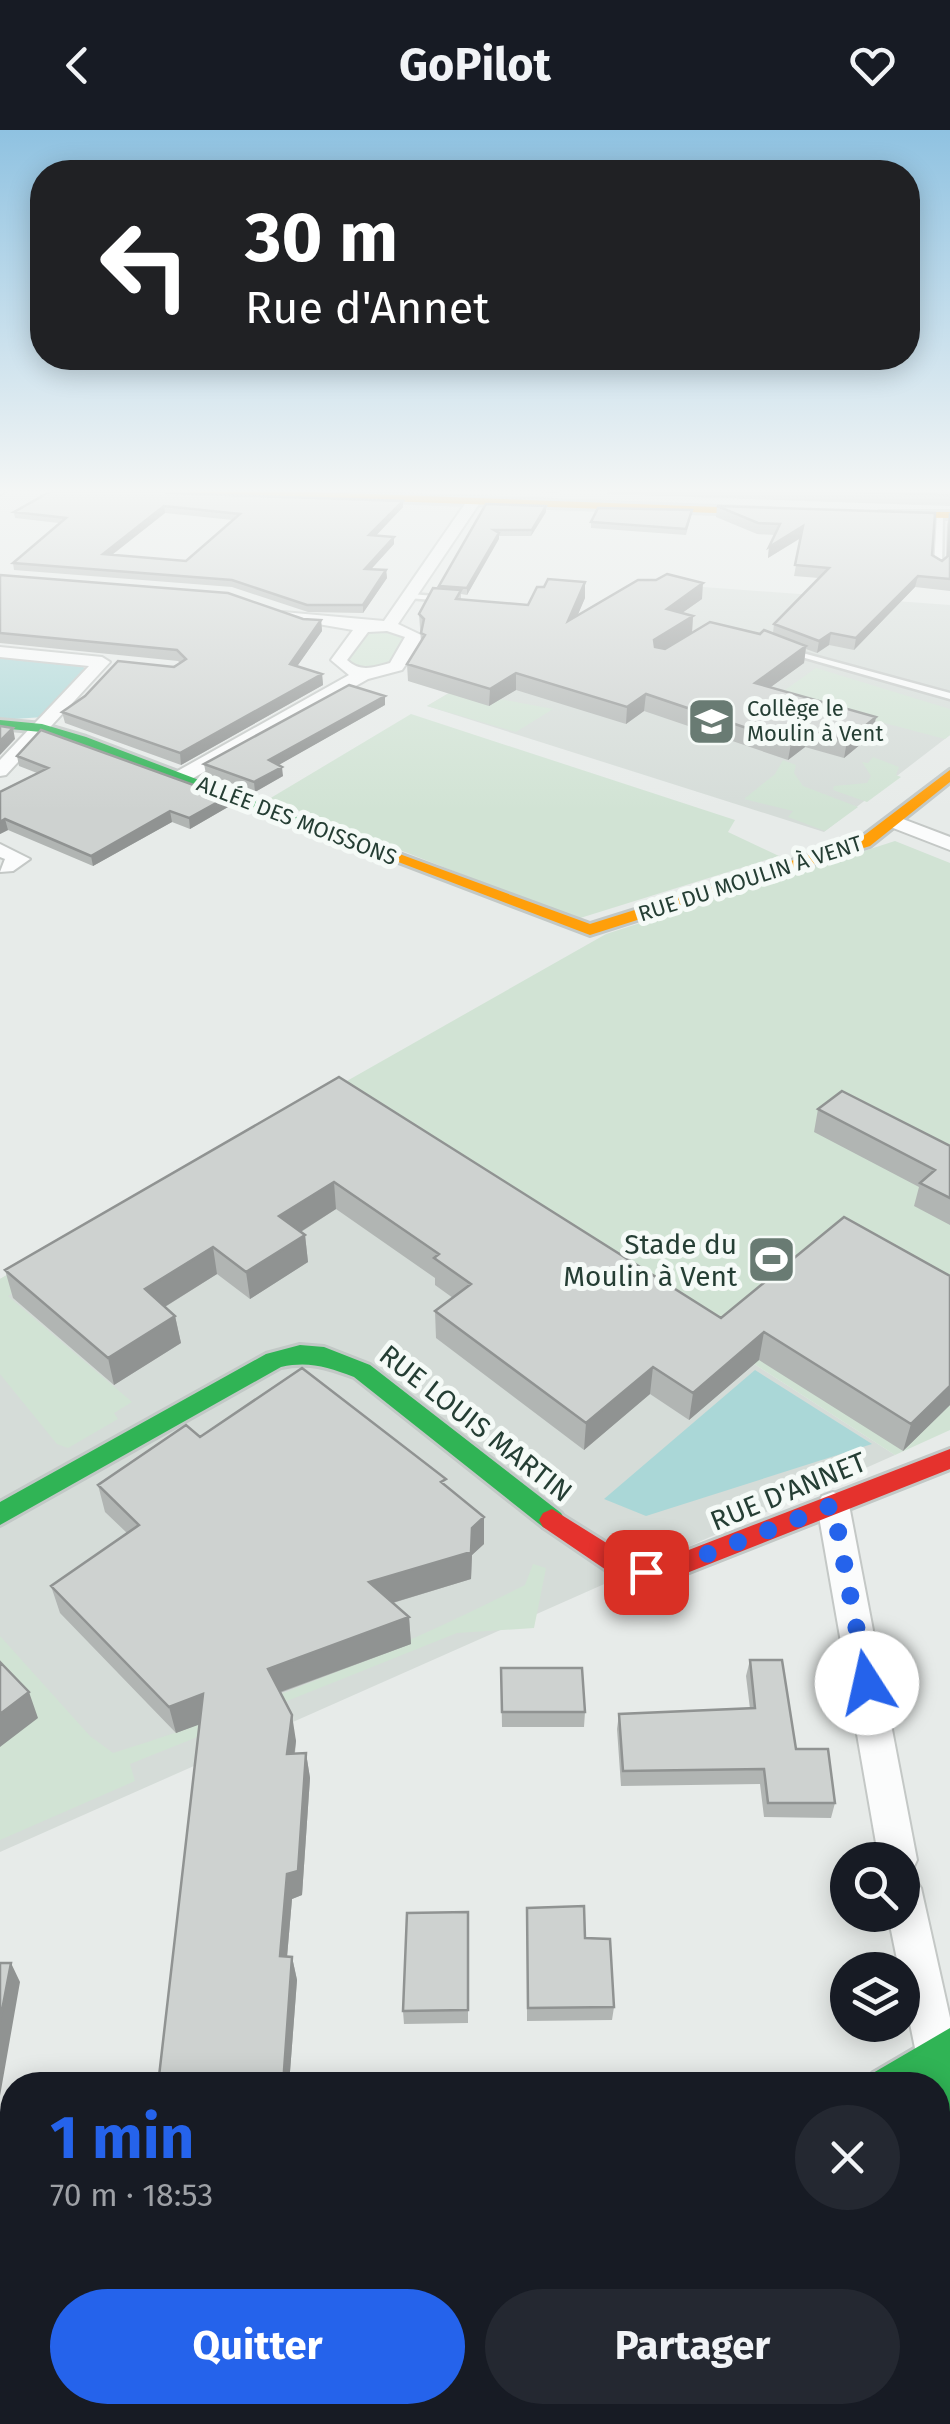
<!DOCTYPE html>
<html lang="fr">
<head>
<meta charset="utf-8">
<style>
  :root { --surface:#171b24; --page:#242831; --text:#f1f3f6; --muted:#9ea1a6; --accent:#2563eb }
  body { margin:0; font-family:"Fira Sans",sans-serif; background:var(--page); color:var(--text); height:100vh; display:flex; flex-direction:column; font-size:38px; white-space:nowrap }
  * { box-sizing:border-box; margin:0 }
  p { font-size:32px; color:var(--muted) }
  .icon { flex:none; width:55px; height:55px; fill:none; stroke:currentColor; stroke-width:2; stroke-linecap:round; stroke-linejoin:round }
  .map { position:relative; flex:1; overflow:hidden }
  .details { position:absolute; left:0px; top:1942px; width:950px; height:352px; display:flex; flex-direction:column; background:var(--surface); border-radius:40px 40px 0 0; box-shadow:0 5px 25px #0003 }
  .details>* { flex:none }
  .guide { position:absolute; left:30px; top:30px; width:890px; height:210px; border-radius:40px; box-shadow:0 5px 25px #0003; background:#202124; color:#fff; overflow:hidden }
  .controls { position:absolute; left:830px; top:1712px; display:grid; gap:20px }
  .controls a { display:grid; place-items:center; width:90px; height:90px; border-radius:50%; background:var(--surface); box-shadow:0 5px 25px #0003; font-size:50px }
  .pin { position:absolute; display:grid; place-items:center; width:85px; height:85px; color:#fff; margin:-42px; border-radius:20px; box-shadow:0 5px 15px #0006 }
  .me { position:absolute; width:110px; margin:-55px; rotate:350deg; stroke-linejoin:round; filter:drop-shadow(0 0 8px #0008) }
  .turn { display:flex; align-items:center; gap:35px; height:210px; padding:0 50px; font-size:45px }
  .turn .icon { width:130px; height:130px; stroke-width:2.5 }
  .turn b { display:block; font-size:70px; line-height:85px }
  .round { display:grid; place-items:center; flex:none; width:105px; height:105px; border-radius:52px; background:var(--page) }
  .summary { display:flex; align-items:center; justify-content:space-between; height:170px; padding:0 50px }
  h1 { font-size:60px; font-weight:700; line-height:75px; color:var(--accent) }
  .cta { display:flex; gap:20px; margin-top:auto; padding:20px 50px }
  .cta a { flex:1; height:115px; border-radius:60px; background:var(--accent); color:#fff; font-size:40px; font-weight:700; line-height:115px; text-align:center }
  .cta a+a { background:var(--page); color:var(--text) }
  header { display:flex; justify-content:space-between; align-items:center; height:130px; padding:0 50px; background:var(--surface); font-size:45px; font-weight:700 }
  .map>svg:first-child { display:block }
  .built { fill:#d5dcd8 }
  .green { fill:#d1e3d4 }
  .water { fill:#aad7d7 }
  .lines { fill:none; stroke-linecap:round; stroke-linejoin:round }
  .lane-casing { stroke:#c4c8c6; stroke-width:5 }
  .street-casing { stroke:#c4c8c6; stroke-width:4 }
  .fast-casing { stroke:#c2c8c6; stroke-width:6 }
  .slow-casing { stroke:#c2c8c6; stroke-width:6 }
  .jam-casing { stroke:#c2c8c6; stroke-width:6 }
  .lane { fill:#fbfcfc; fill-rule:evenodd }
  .street { fill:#fbfcfc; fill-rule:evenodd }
  .fast { fill:#30b455; fill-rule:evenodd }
  .slow { fill:#ff9f0a; fill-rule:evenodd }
  .jam { fill:#e5322d; fill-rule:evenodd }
  .wall { fill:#b1b5b3; fill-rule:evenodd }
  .shaded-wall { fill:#909392 }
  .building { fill:#ced2d0; stroke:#909392; stroke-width:2.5; fill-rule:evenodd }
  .route { stroke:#2563eb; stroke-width:18; stroke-dasharray:0 32.4 }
  .labels { text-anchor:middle; stroke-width:10; stroke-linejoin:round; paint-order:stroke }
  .far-poi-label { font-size:22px; fill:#253e34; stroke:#f5faf7; text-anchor:start }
  .far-street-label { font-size:22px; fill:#253e34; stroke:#f5faf7 }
  .poi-label { font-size:28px; fill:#253e34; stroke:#f5faf7; text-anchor:end }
  .street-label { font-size:28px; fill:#253e34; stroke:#f5faf7 }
</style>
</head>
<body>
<header><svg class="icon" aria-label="back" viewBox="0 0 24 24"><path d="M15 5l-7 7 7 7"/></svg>GoPilot<svg class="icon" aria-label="heart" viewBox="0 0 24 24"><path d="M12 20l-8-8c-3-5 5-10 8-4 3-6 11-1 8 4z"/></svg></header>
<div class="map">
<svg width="950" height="2294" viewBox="0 0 950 2294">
  <rect width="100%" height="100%" fill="#e7ebe9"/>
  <path class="built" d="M 635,452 L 950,475 L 950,605 L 824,702 L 427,576 Z
    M 331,960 L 895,1325 L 0,1722 L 0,1149 Z"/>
  <path class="green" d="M 604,473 L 596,494 L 489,576 L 500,569 L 553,579 L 516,602 L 427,576 Z
    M 389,500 L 405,505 L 407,511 C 392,533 374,550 347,532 L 365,504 Z
    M 816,538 L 950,579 L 950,605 L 945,609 L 778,565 Z
    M 411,584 L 735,690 L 728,702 L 779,726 L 577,789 L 269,669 Z
    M 873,627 L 899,637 L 896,645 L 901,647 L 867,672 L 833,660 L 834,656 L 867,653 L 871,646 L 862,632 L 868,633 Z
    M 783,630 L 796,635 L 794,643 L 803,656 L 858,677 L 825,701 L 788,687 L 793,681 L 744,669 L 775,644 Z
    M 895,711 L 950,733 L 950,1300 L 895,1325 L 331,960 L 606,804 Z
    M 326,961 L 319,979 L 8,1166 L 132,1272 L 114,1283 L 118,1289 L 68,1318 L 57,1314 L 0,1244 L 0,1149 Z
    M 533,1434 L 546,1438 L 534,1498 L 457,1503 L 130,1634 L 135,1651 L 0,1710 L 0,1506 L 90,1606 L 113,1623 C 255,1579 392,1522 525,1455 Z"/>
  <path class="water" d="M 0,525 L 78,533 L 87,540 L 43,587 L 0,590 Z
    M 755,1240 L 872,1314 L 646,1386 L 604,1369 Z"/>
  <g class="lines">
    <defs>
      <path id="lane" d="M 0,360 L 8,360 L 0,364 Z
        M 940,383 L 943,385 L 942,437 L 938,439 L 934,437 L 937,385 Z
        M 411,464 L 446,467 L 450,469 L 446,471 L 408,468 L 407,466 Z
        M 784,518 L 950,563 L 950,569 L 784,522 Z"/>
      <path id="street" d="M 469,368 L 481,371 L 398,494 L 421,505 L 421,513 L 402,540 L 368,549 L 188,651 L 174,651 L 174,643 L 349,545 L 331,530 L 353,500 L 283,488 L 283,482 L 384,491 ZM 387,501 L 405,507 L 390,533 C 374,537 361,543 347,530 L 368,502 Z
        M 0,517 L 102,527 L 110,532 L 6,645 L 0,646 L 0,630 L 89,536 L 0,527 Z
        M 895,686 L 950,707 L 950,720 L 888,696 L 885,692 Z
        M 0,714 L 30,729 L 13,741 L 0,742 L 5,729 L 0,727 Z
        M 833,1362 L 844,1366 L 849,1375 L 917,1730 L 911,1743 L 921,1758 L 950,1888 L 950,1938 L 937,1944 L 922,1938 L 916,1923 L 888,1785 L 902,1785 L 902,1730 L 879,1730 L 817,1375 L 822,1366 Z"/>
      <path id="fast" d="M 0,590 L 42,594 L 86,607 L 396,725 L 382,728 L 76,613 L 41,602 L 0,598 Z
        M 300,1215 L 324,1217 L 370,1235 L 561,1383 L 565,1390 L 561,1397 L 552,1401 L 543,1397 L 354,1247 C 327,1237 309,1231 281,1237 L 0,1395 L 0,1372 L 266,1224 Z
        M 950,1898 L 950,2007 L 938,2001 L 938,1955 L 926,1955 L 925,1950 L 917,1955 L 868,1955 L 873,1943 Z
        M 327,2282 L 380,2282 L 376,2294 L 322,2294 Z"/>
      <path id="slow" d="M 163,360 L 262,360 L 771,379 L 777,382 L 771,385 L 168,363 Z
        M 879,382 L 950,382 L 950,388 L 875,387 Z
        M 950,640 L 950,652 L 870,716 L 590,805 L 380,725 L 394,722 L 590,794 L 858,710 Z"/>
      <path id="jam" d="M 950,1319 L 950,1339 L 669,1450 L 615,1446 L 543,1397 L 539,1390 L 543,1383 L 552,1379 L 629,1427 L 668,1428 Z"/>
    </defs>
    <use href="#lane" class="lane-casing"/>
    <use href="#street" class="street-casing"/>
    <use href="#fast" class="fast-casing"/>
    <use href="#slow" class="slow-casing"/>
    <use href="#jam" class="jam-casing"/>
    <use href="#lane" class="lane"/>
    <use href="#street" class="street"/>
    <use href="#fast" class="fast"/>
    <use href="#slow" class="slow"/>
    <use href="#jam" class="jam"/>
  </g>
  <path class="wall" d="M 498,360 L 559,360 L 558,363 Z
    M 607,360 L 950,360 L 950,376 L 607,364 Z
    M 167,363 L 403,371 L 403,377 L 376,405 L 394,407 L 394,414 L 371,439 L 386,440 L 387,448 L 363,483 L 308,482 L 232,457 L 14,440 L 13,433 L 59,393 L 15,388 L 14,382 ZM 165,383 L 233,390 L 186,431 L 112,425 Z
    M 486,374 L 546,376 L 546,382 L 531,406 L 499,406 L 467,465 L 461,464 L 461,469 L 528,475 L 585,468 L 577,486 L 702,469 L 682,483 L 693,486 L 692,502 L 773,503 L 774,494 L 819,448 L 794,446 L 801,408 L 768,428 L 769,417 L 775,405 L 757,404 L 716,387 L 717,376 L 932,425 L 942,431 L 946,427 L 947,395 L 950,383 L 950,461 L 915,457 L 854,520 L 829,515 L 817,523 L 806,519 L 804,533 L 770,557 L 873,604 L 844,628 L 805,617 L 788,630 L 644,581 L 626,594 L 516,560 L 489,576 L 408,551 L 407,534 L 421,512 L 419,484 L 439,458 Z
    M 691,386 L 686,405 L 591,398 L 591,392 Z
    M 0,445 L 303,489 L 321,490 L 322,501 L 297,536 L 322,544 L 323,555 L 181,635 L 65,593 L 62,582 L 180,533 L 178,531 L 0,513 Z
    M 385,575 L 278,635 L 283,646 L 255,662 L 206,644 L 204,634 Z
    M 17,626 L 228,677 L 190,699 L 172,692 L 93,736 L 8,700 L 0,704 L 0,662 L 37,643 L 19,636 Z
    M 339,947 L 721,1188 L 844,1087 L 950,1275 L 903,1321 L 759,1230 L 689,1290 L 650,1264 L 584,1320 L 436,1208 L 435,1181 L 453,1168 L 435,1155 L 435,1148 L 336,1079 L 301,1102 L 305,1105 L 308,1132 L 250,1169 L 217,1144 L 165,1177 L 175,1186 L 181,1213 L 114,1255 L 13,1168 L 5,1140 Z
    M 818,979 L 950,1016 L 950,1095 L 914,1076 L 919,1057 L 814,1002 Z
    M 200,1307 L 446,1356 L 484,1387 L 484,1414 L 472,1425 L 471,1449 L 393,1473 L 409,1487 L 411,1514 L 280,1563 L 296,1611 L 295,1623 L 306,1623 L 310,1648 L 302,1765 L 292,1769 L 287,1827 L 292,1827 L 297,1850 L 289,1955 L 158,1955 L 199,1594 L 176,1603 L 60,1483 L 51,1456 L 127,1403 L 105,1382 L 98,1355 Z
    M 750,1530 L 796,1619 L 835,1673 L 831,1688 L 764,1687 L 760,1654 L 621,1656 L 617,1599 L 619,1584 L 750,1579 L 746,1546 Z
    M 501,1538 L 585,1582 L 584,1597 L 502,1597 Z
    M 527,1778 L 585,1808 L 614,1877 L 612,1890 L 527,1891 Z
    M 468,1782 L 468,1893 L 404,1894 L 403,1881 Z
    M 633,2282 L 738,2282 L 739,2294 L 634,2294 Z"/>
  <path class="shaded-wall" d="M 403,371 L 403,377 L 370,412 L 369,405 Z
    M 164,376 L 165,383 L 104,431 L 103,424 Z
    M 546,376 L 546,382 L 531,406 L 532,400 Z
    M 803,396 L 802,407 L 768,428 L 769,417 Z
    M 499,403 L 499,409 L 467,465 L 467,458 Z
    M 394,407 L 394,414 L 365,446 L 365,439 Z
    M 386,440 L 387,448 L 363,483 L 363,475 Z
    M 918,446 L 915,457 L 854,520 L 856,508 Z
    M 585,452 L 585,468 L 568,508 L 568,491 Z
    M 703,453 L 702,469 L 665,495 L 667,479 Z
    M 693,486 L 692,502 L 653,527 L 654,510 Z
    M 321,490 L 322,501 L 291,545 L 290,534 Z
    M 831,503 L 829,515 L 817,523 L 819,511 Z
    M 806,516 L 804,533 L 753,570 L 755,553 Z
    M 516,543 L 516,560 L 489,576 L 490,559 Z
    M 322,544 L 323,555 L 181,635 L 180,623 Z
    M 646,564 L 644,581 L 626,594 L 627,577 Z
    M 385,566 L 385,575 L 270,640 L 269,630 Z
    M 876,587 L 873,604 L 844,628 L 847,611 Z
    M 13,598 L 15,609 L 0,625 L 0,611 Z
    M 808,600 L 805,617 L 788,630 L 791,613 Z
    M 282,637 L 283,646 L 255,662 L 254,652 Z
    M 227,667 L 228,677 L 190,699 L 189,688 Z
    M 170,681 L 172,692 L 93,736 L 91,726 Z
    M 5,689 L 8,700 L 0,704 L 0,692 Z
    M 334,1052 L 336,1079 L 283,1113 L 279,1086 Z
    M 305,1105 L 308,1132 L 250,1169 L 246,1142 Z
    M 213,1117 L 217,1144 L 150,1186 L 145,1159 Z
    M 175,1186 L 181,1213 L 114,1255 L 108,1228 Z
    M 764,1202 L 759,1230 L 689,1290 L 693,1263 Z
    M 653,1237 L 650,1264 L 584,1320 L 586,1293 Z
    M 950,1256 L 950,1275 L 903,1321 L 911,1294 Z
    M 484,1387 L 484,1414 L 472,1425 L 471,1449 L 372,1479 L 369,1452 L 472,1398 Z
    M 409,1487 L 411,1514 L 272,1565 L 268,1539 Z
    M 29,1562 L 38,1588 L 0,1617 L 0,1584 Z
    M 203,1564 L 209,1591 L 176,1603 L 169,1577 Z
    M 292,1585 L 296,1611 L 291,1649 L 287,1624 Z
    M 306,1623 L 310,1648 L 302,1765 L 292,1769 L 285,1850 L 280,1826 L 287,1744 Z
    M 292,1827 L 297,1850 L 289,1955 L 283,1955 Z
    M 11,1833 L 20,1852 L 0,1966 L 0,1891 Z
    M 204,2282 L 234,2282 L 217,2294 L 187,2294 Z"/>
  <path class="building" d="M 53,360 L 164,360 L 167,363 L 403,371 L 369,405 L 394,407 L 365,439 L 386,440 L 363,475 L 307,475 L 232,450 L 13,433 L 66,388 L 14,382 ZM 164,376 L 240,384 L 186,431 L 103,424 Z
    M 797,360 L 950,360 L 950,365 Z
    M 486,374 L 546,376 L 532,400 L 494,400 L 499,403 L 467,458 L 439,456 Z
    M 717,376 L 935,383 L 932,425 L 942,431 L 948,426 L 950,383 L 950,449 L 918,446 L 856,508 L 831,503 L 819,511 L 774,494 L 829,438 L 795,435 L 803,396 L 769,417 L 780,394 L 758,393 Z
    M 598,378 L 692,380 L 686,399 L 591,392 Z
    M 667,444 L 703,453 L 667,479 L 693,486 L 654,510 L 655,517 L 665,519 L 710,492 L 760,504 L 764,500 L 806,516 L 755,553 L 876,587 L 847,611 L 808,600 L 791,613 L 646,564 L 627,577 L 516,543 L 490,559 L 407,534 L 425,505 L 421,503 L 424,489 L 419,484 L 433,458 L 461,460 L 456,469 L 528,475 L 537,457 L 544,457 L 548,449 L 585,452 L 568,491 L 638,450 L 656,450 Z
    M 0,445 L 228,463 L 303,489 L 321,490 L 290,534 L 322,544 L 180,623 L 62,582 L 85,566 L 118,531 L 174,537 L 186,529 L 177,520 L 0,503 Z
    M 349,555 L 385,566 L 269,630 L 282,637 L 254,652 L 204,634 Z
    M 0,596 L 13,598 L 0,611 Z
    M 41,600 L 227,667 L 189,688 L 170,681 L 91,726 L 5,689 L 0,692 L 0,662 L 48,638 L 17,626 Z
    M 339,947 L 721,1188 L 844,1087 L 950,1146 L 950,1256 L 911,1294 L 764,1202 L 693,1263 L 653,1237 L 586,1293 L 435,1181 L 471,1154 L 434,1128 L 439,1124 L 334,1052 L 279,1086 L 305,1105 L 246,1142 L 213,1117 L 145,1159 L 175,1186 L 108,1228 L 5,1140 Z
    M 842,961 L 950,1016 L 950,1068 L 920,1053 L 935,1040 L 818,979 Z
    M 302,1238 L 446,1349 L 441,1352 L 484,1387 L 472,1398 L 471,1422 L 369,1452 L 409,1487 L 268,1539 L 292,1585 L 287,1624 L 306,1623 L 298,1741 L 287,1744 L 280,1826 L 292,1827 L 283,1955 L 158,1955 L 203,1564 L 169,1577 L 51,1456 L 139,1395 L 98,1355 L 186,1295 L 200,1307 Z
    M 750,1530 L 782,1530 L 796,1619 L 828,1619 L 835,1673 L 768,1673 L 764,1639 L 623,1641 L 619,1584 L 755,1578 Z
    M 0,1532 L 29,1562 L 0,1584 Z
    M 501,1538 L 582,1538 L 585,1582 L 502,1582 Z
    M 584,1776 L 585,1808 L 610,1809 L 614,1877 L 528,1878 L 527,1778 Z
    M 468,1782 L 468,1880 L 403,1881 L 407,1783 Z
    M 0,1833 L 11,1833 L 0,1891 Z
    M 0,2220 L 12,2220 L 12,2282 L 204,2282 L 187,2294 L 0,2294 Z
    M 637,2282 L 738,2282 L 739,2294 L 638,2294 Z"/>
  <linearGradient id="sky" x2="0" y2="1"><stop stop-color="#8fc2e1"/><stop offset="0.53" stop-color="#f4f6f5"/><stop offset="1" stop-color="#f4f6f5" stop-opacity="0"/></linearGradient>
  <rect width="950" height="681" fill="url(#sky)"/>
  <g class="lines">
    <path class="route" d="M 646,1442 L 669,1439 L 833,1375 L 867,1553"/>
  </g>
  <defs>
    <symbol id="school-square" viewBox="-11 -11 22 22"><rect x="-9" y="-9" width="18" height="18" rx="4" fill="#697b73" stroke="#f5faf7"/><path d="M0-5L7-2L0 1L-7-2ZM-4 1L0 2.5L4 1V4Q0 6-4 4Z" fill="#fff"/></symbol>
    <symbol id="stadium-square" viewBox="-11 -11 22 22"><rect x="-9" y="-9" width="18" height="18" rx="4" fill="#697b73" stroke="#f5faf7"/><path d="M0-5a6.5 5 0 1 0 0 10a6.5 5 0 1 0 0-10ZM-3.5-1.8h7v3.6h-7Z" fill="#fff"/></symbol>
  </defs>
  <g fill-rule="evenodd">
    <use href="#school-square" x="684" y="564" width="55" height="55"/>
    <use href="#stadium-square" x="744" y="1102" width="55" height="55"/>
  </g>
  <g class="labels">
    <g class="far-poi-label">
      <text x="747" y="586">Collège le<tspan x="747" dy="25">Moulin à Vent</tspan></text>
    </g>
    <g class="far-street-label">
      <text transform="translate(297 690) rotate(21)" y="8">ALLÉE DES MOISSONS</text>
      <text transform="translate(750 748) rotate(-18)" y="8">RUE DU MOULIN À VENT</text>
    </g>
    <g class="poi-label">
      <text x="737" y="1124">Stade du<tspan x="737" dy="32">Moulin à Vent</tspan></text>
    </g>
    <g class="street-label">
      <text transform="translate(476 1293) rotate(38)" y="10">RUE LOUIS MARTIN</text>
      <text transform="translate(788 1361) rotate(-22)" y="10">RUE D'ANNET</text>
    </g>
  </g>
</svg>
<div class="controls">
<a><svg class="icon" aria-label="search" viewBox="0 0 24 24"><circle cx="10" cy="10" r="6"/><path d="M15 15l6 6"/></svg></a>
<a><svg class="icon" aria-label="layers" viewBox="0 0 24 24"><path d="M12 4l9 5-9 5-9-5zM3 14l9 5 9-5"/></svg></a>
</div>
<div class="pin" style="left:646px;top:1442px;background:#d93025"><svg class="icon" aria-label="arrive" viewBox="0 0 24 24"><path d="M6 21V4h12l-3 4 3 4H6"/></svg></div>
<svg class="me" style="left:867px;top:1553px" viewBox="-20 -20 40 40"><circle r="19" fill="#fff"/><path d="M0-13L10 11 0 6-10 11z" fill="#2563eb"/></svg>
<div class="guide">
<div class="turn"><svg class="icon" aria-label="left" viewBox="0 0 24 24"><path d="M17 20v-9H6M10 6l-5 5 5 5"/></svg><div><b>30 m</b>Rue d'Annet</div></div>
</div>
<section class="details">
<div class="summary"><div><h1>1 min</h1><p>70 m · 18:53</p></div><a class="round"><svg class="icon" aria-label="close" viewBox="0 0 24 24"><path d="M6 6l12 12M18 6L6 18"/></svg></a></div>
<div class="cta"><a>Quitter</a><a>Partager</a></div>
</section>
</div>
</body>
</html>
